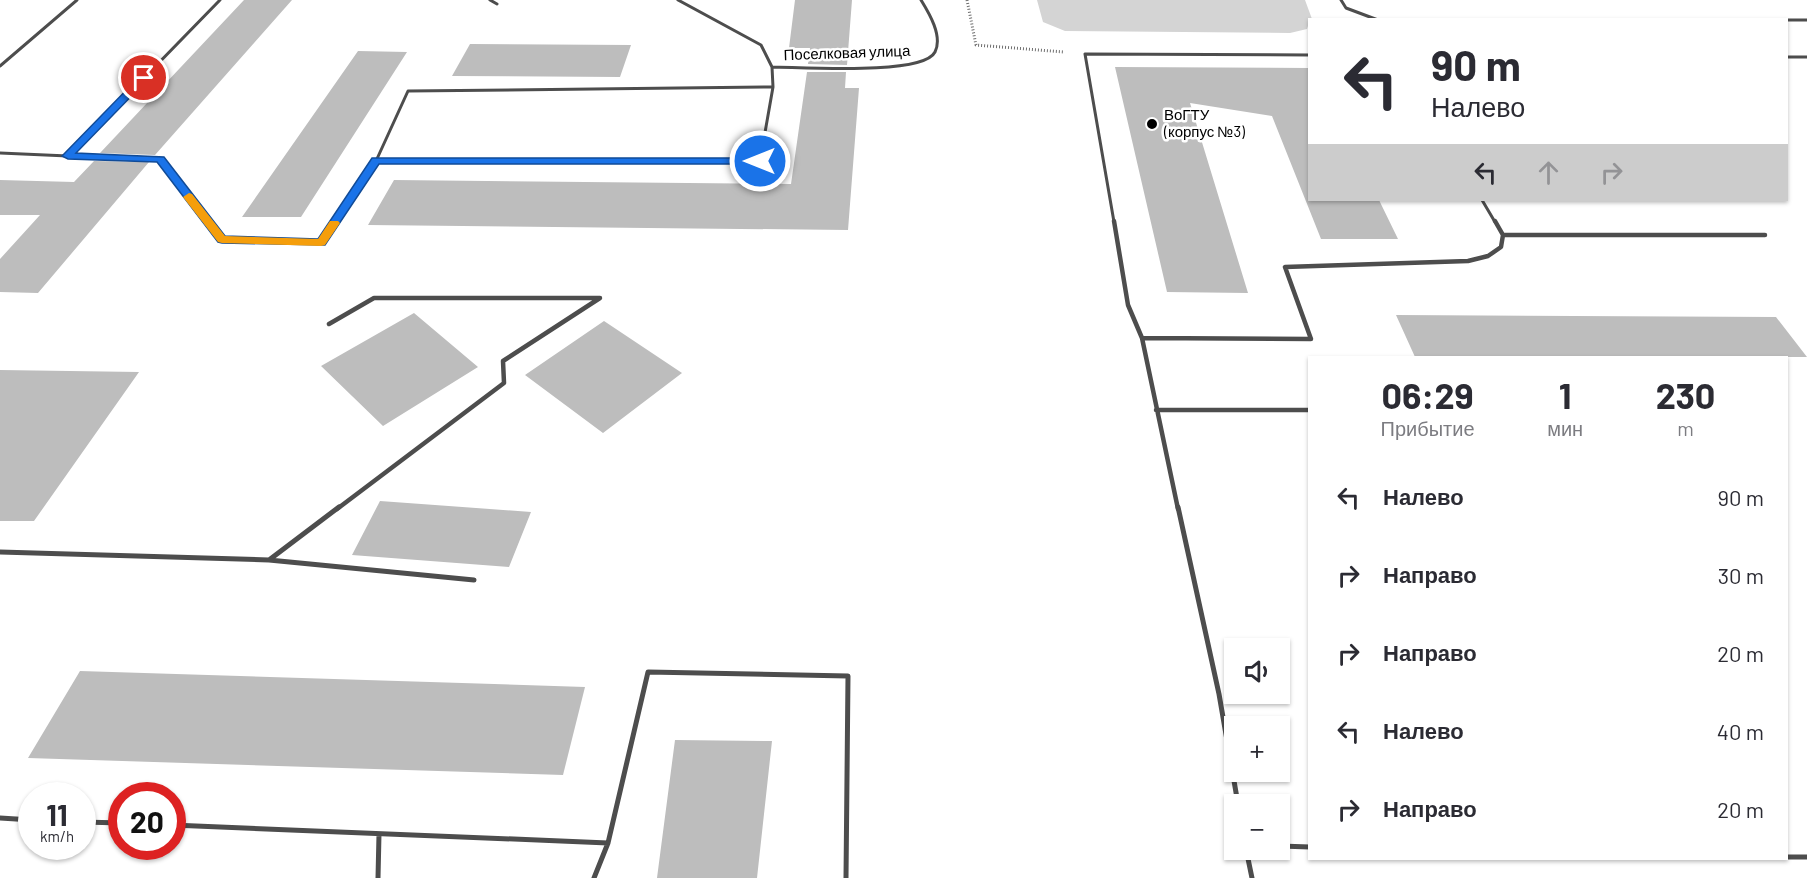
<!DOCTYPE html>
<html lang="ru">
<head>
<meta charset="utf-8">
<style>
  :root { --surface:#fff; --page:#f2f2f3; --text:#2b2b33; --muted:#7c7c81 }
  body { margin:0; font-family:Barlow,sans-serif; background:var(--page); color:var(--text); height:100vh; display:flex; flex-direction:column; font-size:22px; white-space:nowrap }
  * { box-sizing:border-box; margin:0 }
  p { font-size:20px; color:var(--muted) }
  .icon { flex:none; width:33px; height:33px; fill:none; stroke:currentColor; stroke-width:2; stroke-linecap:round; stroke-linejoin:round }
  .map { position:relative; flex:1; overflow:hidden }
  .details { position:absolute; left:1308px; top:356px; width:480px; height:504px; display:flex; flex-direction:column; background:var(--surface); border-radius:0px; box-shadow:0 2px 4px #0004 }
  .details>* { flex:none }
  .top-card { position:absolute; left:1308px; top:18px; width:480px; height:183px; border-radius:0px; box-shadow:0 2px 4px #0004; background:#fff; color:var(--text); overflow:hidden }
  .fabs { position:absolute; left:1224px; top:638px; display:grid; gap:12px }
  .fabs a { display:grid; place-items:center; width:66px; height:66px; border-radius:0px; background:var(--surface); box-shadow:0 2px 4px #0004; font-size:30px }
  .speed { position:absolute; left:18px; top:782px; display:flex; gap:12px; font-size:30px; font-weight:700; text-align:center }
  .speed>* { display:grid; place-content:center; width:78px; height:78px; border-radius:50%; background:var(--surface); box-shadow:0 2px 4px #0004; line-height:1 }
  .speed small { font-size:15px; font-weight:400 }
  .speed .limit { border:9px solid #d22; background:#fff; color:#111 }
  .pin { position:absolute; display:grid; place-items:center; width:51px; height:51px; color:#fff; margin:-26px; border:3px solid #fff; border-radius:50%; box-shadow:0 2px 6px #0007 }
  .me { position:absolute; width:66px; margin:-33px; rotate:270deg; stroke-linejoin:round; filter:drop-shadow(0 0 4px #0008) }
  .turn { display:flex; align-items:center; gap:21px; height:126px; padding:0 24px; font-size:27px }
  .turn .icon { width:78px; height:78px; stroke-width:2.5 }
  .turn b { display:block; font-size:42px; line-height:51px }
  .lanes { display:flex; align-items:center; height:57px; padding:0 24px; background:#0003; justify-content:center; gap:30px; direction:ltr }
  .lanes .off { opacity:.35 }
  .eta { display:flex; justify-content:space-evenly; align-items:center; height:102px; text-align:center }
  .eta b { font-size:36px; font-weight:700; line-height:42px }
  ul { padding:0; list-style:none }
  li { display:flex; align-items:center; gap:18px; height:78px; padding:0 24px }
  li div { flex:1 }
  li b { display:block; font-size:22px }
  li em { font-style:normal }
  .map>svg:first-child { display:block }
  .green { fill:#d4d4d4 }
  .building { fill:#bdbdbd }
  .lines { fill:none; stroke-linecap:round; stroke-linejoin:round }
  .path { stroke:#6f6f6f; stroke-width:3; stroke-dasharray:1 2; stroke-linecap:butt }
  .service-far2 { stroke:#4d4d4d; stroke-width:3 }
  .service-far1 { stroke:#4d4d4d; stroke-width:4.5 }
  .service { stroke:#4d4d4d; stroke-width:5 }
  .route { fill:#1a73e8; stroke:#114b97; stroke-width:1.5 }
  .slow { fill:#f59e0b }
  .poi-dot { fill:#000; stroke:#fff; stroke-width:2 }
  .labels { text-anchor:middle; stroke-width:5; stroke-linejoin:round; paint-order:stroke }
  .far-street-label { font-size:15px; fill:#000; stroke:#fff }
  .far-poi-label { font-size:15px; fill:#000; stroke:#fff; text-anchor:start }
</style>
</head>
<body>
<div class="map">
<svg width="1807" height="878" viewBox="0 0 1807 878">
  <rect width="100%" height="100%" fill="#fff"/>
  <path class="green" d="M 1037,0 L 1305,0 L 1312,19 L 1310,20 L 1307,29 L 1290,33 L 1065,31 L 1043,22 Z"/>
  <path class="building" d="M 244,0 L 292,0 L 155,155 L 100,153 Z
    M 795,0 L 852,0 L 847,65 L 808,64 L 810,48 L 789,48 Z
    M 470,44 L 631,45 L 620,77 L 452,76 Z
    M 358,51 L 407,52 L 301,217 L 242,217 Z
    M 1115,67 L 1310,68 L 1310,200 L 1379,200 L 1398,239 L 1321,239 L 1272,116 L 1190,103 L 1248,293 L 1167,292 Z
    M 807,72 L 846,72 L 845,88 L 859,88 L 848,230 L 368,225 L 394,180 L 791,184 Z
    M 94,161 L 149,162 L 38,293 L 0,292 L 0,259 L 40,215 L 0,215 L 0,180 L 74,182 Z
    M 414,313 L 478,367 L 383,426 L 321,366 Z
    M 1396,315 L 1776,317 L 1807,357 L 1415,357 Z
    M 604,321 L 682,373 L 603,433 L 525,375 Z
    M 0,370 L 139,372 L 34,521 L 0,521 Z
    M 380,501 L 531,512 L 509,567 L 352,555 Z
    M 80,671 L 585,687 L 563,775 L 28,758 Z
    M 675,740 L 772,741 L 757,878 L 657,878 Z"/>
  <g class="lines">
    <path class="path" d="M 967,0 L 976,45 L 1064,52"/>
    <path class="service-far2" d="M 490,0 L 497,4
      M 678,0 L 761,45 L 772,67 L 773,87
      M 1341,0 L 1346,8 L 1378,20
      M 1786,20 L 1807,20
      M 1786,57 L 1807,57
      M 0,66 L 77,0
      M 772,67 C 799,67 923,76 935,52 C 943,36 929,13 921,0
      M 773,87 L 760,161 L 376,161 L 408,91 Z
      M 0,153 L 68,156 L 220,0
      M 68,156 L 160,159 L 208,222
      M 1482,200 L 1495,222
      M 335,222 L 376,161
      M 1114,222 L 1085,54 L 1310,55"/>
    <path class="service-far1" d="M 207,221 L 221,239 L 321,243 L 336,221
      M 1114,221 L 1128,305 L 1142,338 L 1178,509
      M 1503,235 L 1765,235
      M 329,324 L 374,298 L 600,298 L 503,361 L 504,383 L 337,509
      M 1142,338 L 1311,339 L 1285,267 L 1468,261 L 1488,256 L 1501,247 L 1503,235 L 1495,221
      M 1156,410 L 1310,410"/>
    <path class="service" d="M 1178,507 L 1219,694 L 1238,804
      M 0,552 L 269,560 L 339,507
      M 269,560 L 474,580
      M 0,818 L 32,820
      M 82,822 L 122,823
      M 172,825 L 608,843 L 648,672 L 848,676 L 846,878
      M 1280,846 L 1310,847
      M 1246,849 L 1252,878
      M 1786,857 L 1807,857
      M 378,878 L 379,834
      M 594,878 L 608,843"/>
  </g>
  <path class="route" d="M 140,76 L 149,78 L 76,153 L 164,157 L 225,236 L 318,239 L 372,158 L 760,158 L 765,161 L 760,164 L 379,164 L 325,245 L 222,243 L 218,242 L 157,162 L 68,159 L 62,156 Z"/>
  <path class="slow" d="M 189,193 L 192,194 L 225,236 L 318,239 L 330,221 L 338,221 L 340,223 L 325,245 L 321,246 L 222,243 L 218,242 L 183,197 Z"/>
  <circle class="poi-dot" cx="1152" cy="124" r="6"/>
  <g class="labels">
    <g class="far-street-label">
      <text transform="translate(847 53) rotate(-2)" y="5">Поселковая улица</text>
    </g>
    <g class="far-poi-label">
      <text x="1164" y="120">ВоГТУ<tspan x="1164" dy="17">(корпус №3)</tspan></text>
    </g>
  </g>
</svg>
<div class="fabs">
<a><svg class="icon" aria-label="sound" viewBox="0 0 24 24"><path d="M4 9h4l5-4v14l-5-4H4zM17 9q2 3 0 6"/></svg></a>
<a>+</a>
<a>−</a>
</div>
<div class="speed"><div>11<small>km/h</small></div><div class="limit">20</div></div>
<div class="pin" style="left:144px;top:78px;background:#d93025"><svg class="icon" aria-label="arrive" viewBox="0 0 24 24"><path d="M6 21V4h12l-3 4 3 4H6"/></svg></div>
<svg class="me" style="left:760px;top:161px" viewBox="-20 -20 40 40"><circle r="17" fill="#1a73e8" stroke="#fff" stroke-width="3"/><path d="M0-11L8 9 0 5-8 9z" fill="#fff"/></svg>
<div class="top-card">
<div class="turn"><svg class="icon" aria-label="left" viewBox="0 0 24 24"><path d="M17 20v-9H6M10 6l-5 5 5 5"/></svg><div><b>90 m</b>Налево</div></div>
<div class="lanes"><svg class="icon" aria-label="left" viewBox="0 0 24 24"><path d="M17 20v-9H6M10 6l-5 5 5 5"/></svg><svg class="icon off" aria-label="ahead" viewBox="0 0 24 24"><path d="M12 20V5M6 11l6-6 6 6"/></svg><svg class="icon off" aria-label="right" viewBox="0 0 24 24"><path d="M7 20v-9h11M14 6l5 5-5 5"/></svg></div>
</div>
<section class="details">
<div class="eta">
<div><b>06:29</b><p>Прибытие</p></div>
<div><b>1</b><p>мин</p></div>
<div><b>230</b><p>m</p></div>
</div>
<ul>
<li><svg class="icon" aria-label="left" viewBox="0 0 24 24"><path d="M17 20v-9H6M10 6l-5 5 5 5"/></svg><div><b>Налево</b></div><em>90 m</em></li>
<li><svg class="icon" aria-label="right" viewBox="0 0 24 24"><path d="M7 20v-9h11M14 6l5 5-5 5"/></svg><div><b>Направо</b></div><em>30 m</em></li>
<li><svg class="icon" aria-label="right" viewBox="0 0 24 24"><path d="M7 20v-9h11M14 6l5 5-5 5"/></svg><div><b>Направо</b></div><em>20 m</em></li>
<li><svg class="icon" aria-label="left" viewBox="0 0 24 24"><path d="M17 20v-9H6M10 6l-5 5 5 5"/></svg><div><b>Налево</b></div><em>40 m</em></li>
<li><svg class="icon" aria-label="right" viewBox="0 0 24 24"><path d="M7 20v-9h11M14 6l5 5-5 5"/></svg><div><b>Направо</b></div><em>20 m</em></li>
</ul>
</section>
</div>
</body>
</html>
